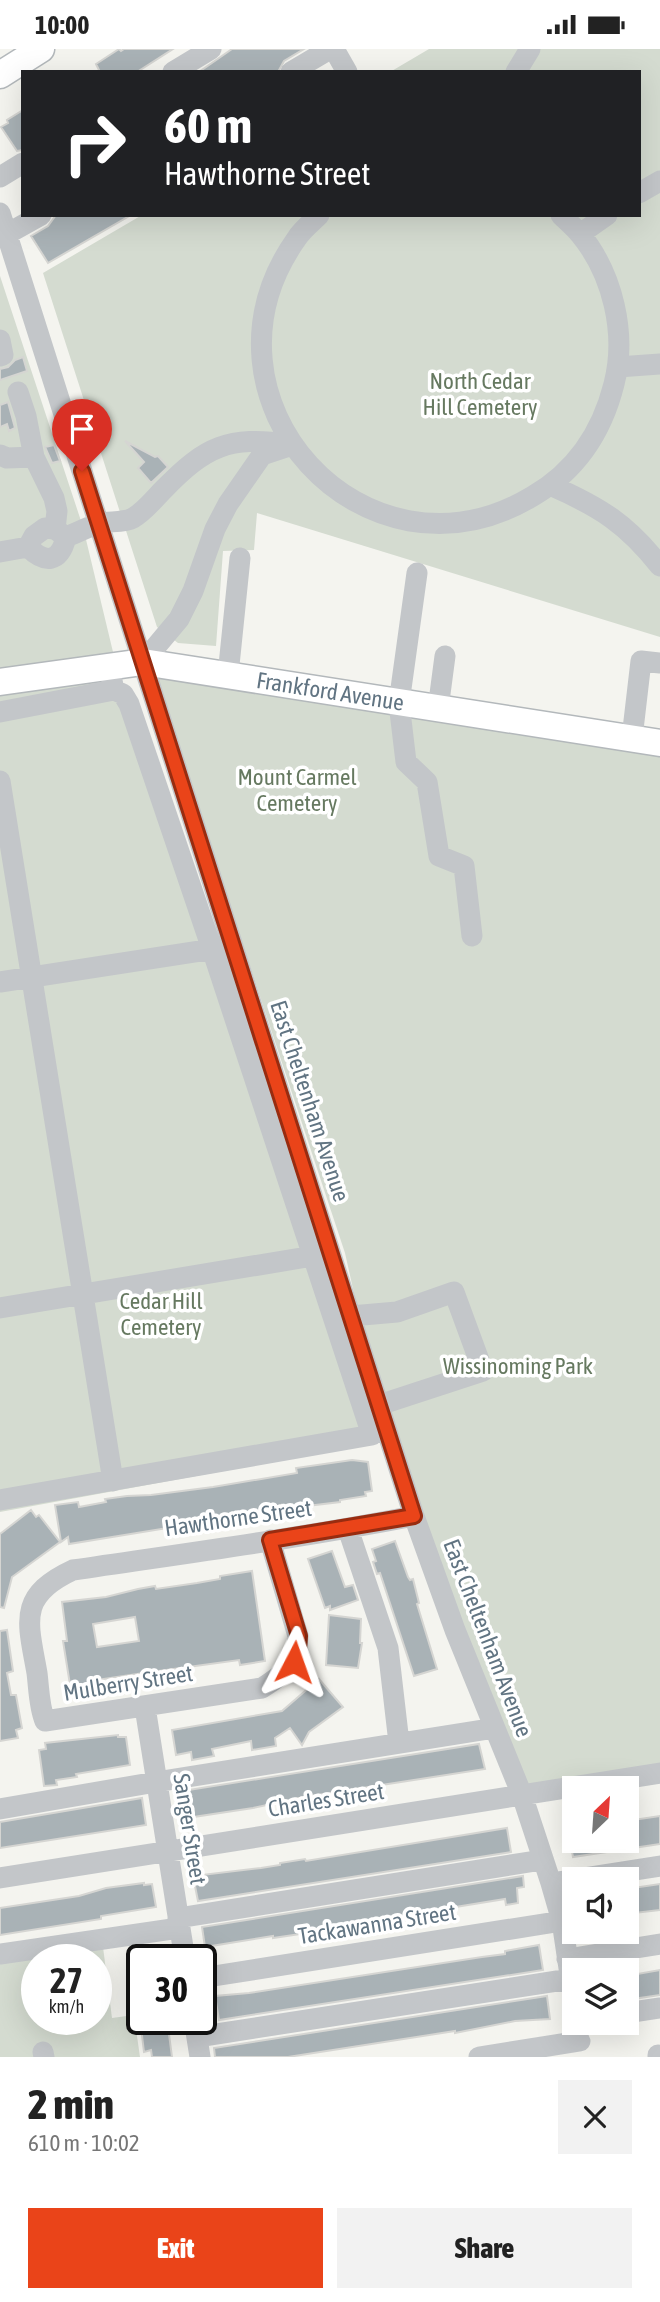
<!DOCTYPE html>
<html lang="en">
<head>
<meta charset="utf-8">
<style>
  :root { --surface:#fff; --page:#f2f2f2; --text:#222; --muted:#767676; --accent:#ea4419 }
  body { margin:0; font-family:"Asap Condensed",sans-serif; background:var(--page); color:var(--text); height:100vh; display:flex; flex-direction:column; font-size:26px; white-space:nowrap }
  * { box-sizing:border-box; margin:0 }
  p { font-size:23px; color:var(--muted) }
  .icon { flex:none; width:38px; height:38px; fill:none; stroke:currentColor; stroke-width:2; stroke-linecap:round; stroke-linejoin:round }
  .map { position:relative; height:2008px; overflow:hidden }
  .side { display:flex; flex-direction:column; background:var(--surface); flex:1 }
  .side>* { flex:none }
  .banner { position:absolute; left:21px; top:21px; width:620px; height:147px; border-radius:0px; box-shadow:0 7px 28px #0002; background:#202124; color:#fff; overflow:hidden }
  .needle { width:46px; rotate:25deg }
  .fabs { position:absolute; left:562px; top:1727px; display:grid; gap:14px }
  .fabs a { display:grid; place-items:center; width:77px; height:77px; border-radius:0px; background:var(--surface); box-shadow:0 7px 28px #0002; font-size:35px }
  .speed { position:absolute; left:21px; top:1895px; display:flex; gap:14px; font-size:35px; font-weight:700; text-align:center }
  .speed>* { display:grid; place-content:center; width:91px; height:91px; border-radius:50%; background:var(--surface); box-shadow:0 7px 28px #0002; line-height:1 }
  .speed small { font-size:18px; font-weight:400 }
  .speed .limit { border:4px solid #111; border-radius:10px; background:#fff; color:#111 }
  .pin { position:absolute; display:grid; place-items:center; width:60px; height:60px; color:#fff; margin:-72px -30px; border-radius:50% 50% 50% 0; rotate:-45deg; box-shadow:0 0 7px #0007 }
  .pin .icon { rotate:45deg }
  .me { position:absolute; width:77px; margin:-38px; rotate:4deg; stroke-linejoin:round; filter:drop-shadow(0 0 5px #0008) }
  .turn { display:flex; align-items:center; gap:24px; height:147px; padding:0 28px; font-size:32px }
  .turn .icon { width:91px; height:91px; stroke-width:2.5 }
  .turn b { display:block; font-size:49px; line-height:60px }
  .round { display:grid; place-items:center; flex:none; width:74px; height:74px; border-radius:0px; background:var(--page) }
  .headline { display:flex; align-items:center; justify-content:space-between; height:119px; padding:0 28px }
  h1 { font-size:42px; font-weight:800; line-height:52px }
  .cta { display:flex; gap:14px; margin-top:auto; padding:14px 28px }
  .cta a { flex:1; height:80px; border-radius:0px; background:var(--accent); color:#fff; font-size:28px; font-weight:800; line-height:80px; text-align:center }
  .cta a+a { background:var(--page); color:var(--text) }
  .status { display:flex; justify-content:space-between; align-items:center; height:49px; padding:0 35px; background:var(--surface); direction:ltr }
  .status svg { height:19px; fill:currentColor }
  .map>svg:first-child { display:block }
  .green { fill:#d4dbd0; fill-rule:evenodd }
  .building { fill:#a9b2b6; stroke:#d5d5d2; stroke-width:2; fill-rule:evenodd }
  .lines { fill:none; stroke-linecap:round; stroke-linejoin:round }
  .major-casing { stroke:#b3b8bb; stroke-width:29 }
  .minor { stroke:#c3c6c9; stroke-width:21 }
  .major { stroke:#fff; stroke-width:26 }
  .route-casing { stroke:#982c10; stroke-width:18 }
  .route { stroke:#ea4419; stroke-width:12 }
  .labels { text-anchor:middle; stroke-width:7; stroke-linejoin:round; paint-order:stroke }
  .park-label { font-size:23px; fill:#667960; stroke:#fff }
  .street-label { font-size:23px; fill:#617482; stroke:#fff }
</style>
</head>
<body>
<div class="status"><b>10:00</b><svg viewBox="0 0 49 12"><path d="M0 12V9h3v3zM5 12V6h3v6zM10 12V3h3v9zM15 12V0h3v12zM26 1h20v11H26zM47 4h2v5h-2z"/></svg></div>
<div class="map">
<svg width="660" height="2008" viewBox="0 0 660 2008">
  <rect width="100%" height="100%" fill="#f4f4ef"/>
  <path class="green" d="M 429,0 L 660,0 L 660,588 L 257,464 L 254,501 L 223,502 L 216,597 L 178,594 L 157,578 L 43,224 L 142,166 L 639,166 L 639,23 L 390,23 Z
    M 0,227 L 83,478 L 125,653 L 371,1395 L 0,1463 Z
    M 143,613 L 660,694 L 660,1724 L 522,1746 L 379,1356 L 345,1204 L 242,893 Z
    M 103,1898 L 112,1969 L 134,1966 L 140,2008 L 0,2008 L 0,1911 ZM 37,1911 L 96,1911 L 96,1970 L 37,1970 Z"/>
  <path class="building" d="M 119,0 L 121,2 L 124,0 L 173,0 L 137,23 L 100,23 L 96,15 Z
    M 232,0 L 304,0 L 284,12 L 278,23 L 199,23 Z
    M 23,61 L 23,101 L 17,102 L 1,78 L 8,74 L 7,71 Z
    M 56,166 L 131,166 L 48,214 L 31,187 L 48,177 Z
    M 23,308 L 27,322 L 0,331 L 0,320 L 8,318 L 15,311 Z
    M 8,353 L 15,379 L 9,382 L 7,375 L 0,378 L 0,356 Z
    M 125,392 L 155,408 L 158,407 L 168,418 L 151,434 L 138,419 L 144,413 Z
    M 54,396 L 60,412 L 52,414 L 45,398 Z
    M 352,1411 L 368,1413 L 372,1442 L 365,1443 L 366,1447 L 340,1451 L 340,1453 L 307,1457 L 281,1459 L 281,1456 L 259,1464 L 259,1466 L 244,1469 L 226,1471 L 225,1468 L 195,1472 L 180,1475 L 180,1477 L 69,1495 L 68,1488 L 61,1493 L 55,1456 L 78,1453 L 79,1458 L 106,1453 L 105,1450 L 127,1447 L 151,1446 L 213,1438 L 297,1424 L 296,1419 Z
    M 31,1461 L 36,1468 L 39,1466 L 60,1493 L 12,1528 L 4,1559 L 0,1558 L 0,1485 Z
    M 395,1492 L 408,1528 L 410,1531 L 413,1530 L 419,1554 L 417,1555 L 437,1620 L 414,1627 L 380,1524 L 377,1525 L 373,1513 L 376,1512 L 372,1500 Z
    M 332,1502 L 345,1538 L 353,1536 L 358,1551 L 330,1561 L 330,1557 L 325,1559 L 308,1510 Z
    M 252,1522 L 265,1612 L 240,1616 L 239,1611 L 144,1624 L 103,1630 L 104,1635 L 96,1636 L 96,1638 L 71,1642 L 63,1592 L 67,1592 L 62,1553 L 106,1548 L 138,1540 L 155,1537 L 156,1540 L 197,1534 L 220,1530 L 220,1527 ZM 135,1568 L 139,1592 L 97,1598 L 93,1575 Z
    M 329,1566 L 361,1570 L 360,1594 L 362,1594 L 358,1619 L 326,1616 Z
    M 7,1581 L 13,1622 L 7,1624 L 11,1646 L 16,1646 L 22,1679 L 16,1681 L 18,1689 L 0,1692 L 0,1582 Z
    M 319,1630 L 343,1658 L 309,1683 L 302,1696 L 290,1679 L 275,1689 L 276,1697 L 252,1701 L 251,1692 L 212,1700 L 214,1707 L 192,1711 L 191,1703 L 176,1706 L 172,1681 L 282,1662 Z
    M 118,1686 L 118,1688 L 126,1688 L 130,1716 L 76,1725 L 77,1728 L 56,1731 L 57,1736 L 44,1737 L 39,1701 L 46,1700 L 45,1694 Z
    M 479,1695 L 485,1720 L 304,1748 L 253,1759 L 180,1770 L 176,1743 Z
    M 142,1749 L 146,1776 L 0,1799 L 0,1773 Z
    M 660,1767 L 660,1795 L 573,1808 L 570,1792 L 626,1792 L 626,1772 Z
    M 507,1779 L 511,1803 L 198,1852 L 193,1827 L 261,1819 L 280,1816 L 280,1814 L 305,1810 L 306,1812 Z
    M 523,1827 L 524,1838 L 517,1839 L 518,1854 L 506,1856 L 505,1850 L 431,1862 L 432,1864 L 339,1876 L 321,1881 L 321,1882 L 273,1889 L 273,1887 L 205,1898 L 202,1878 Z
    M 144,1834 L 144,1836 L 152,1835 L 156,1858 L 101,1867 L 101,1870 L 0,1886 L 0,1859 L 79,1847 L 106,1839 Z
    M 660,1835 L 660,1861 L 626,1865 L 626,1840 Z
    M 156,1896 L 159,1911 L 133,1911 L 131,1899 Z
    M 539,1896 L 543,1921 L 219,1971 L 215,1947 L 249,1944 L 482,1908 L 505,1905 L 505,1902 Z
    M 660,1921 L 660,1946 L 626,1951 L 626,1927 Z
    M 547,1947 L 550,1970 L 515,1972 L 455,1984 L 455,1982 L 288,2008 L 215,2008 L 214,1999 Z
    M 140,1970 L 167,1970 L 172,2008 L 152,2008 L 151,2001 L 144,2003 Z"/>
  <g class="lines">
    <defs>
      <g id="major">
        <path d="M 0,26 L 41,0"/>
        <path id="s1" d="M 0,633 L 143,613 L 660,694"/>
      </g>
    </defs>
    <use href="#major" class="major-casing"/>
    <path class="minor" d="M 334,0 L 347,23
      M 173,23 L 211,0
      M 291,23 L 330,0
      M 516,23 L 530,0
      M 0,128 L 23,114
      M 639,144 L 660,132
      M 0,164 L 414,1467 L 455,1581 L 522,1746 L 551,1834 L 562,1872 L 574,1953
      M 319,166 C 311,174 302,181 297,189 C 183,349 365,548 533,447 C 576,422 602,383 614,335 C 627,285 613,225 580,185 C 574,178 567,172 561,166
      M 7,185 L 41,166
      M 580,185 L 607,166
      M 0,291 L 3,306 L 0,307
      M 618,318 L 660,315
      M 18,343 L 26,367 L 34,408
      M 0,406 L 7,409 L 34,408 L 54,449 L 57,462 L 55,480
      M 552,437 C 600,458 627,475 660,517
      M 45,479 L 55,480 L 66,488 C 60,514 45,515 28,498 L 34,487 Z
      M 66,488 C 77,484 89,477 101,474 C 110,472 124,474 133,469 C 144,463 155,449 164,440 C 206,397 228,387 289,395
      M 0,503 L 28,498
      M 417,524 L 399,654 L 406,713 L 427,733 L 439,807 L 464,817 L 472,887
      M 143,613 L 179,570 L 193,542 L 215,480 L 228,455 L 262,406 L 292,396
      M 228,626 L 240,509
      M 438,660 L 445,607
      M 0,663 L 114,641
      M 632,689 L 641,612 L 660,614
      M 0,732 L 113,1432
      M 0,933 L 226,898
      M 0,1259 L 313,1207
      M 351,1267 L 397,1263 L 454,1243 L 483,1322 L 379,1356
      M 0,1451 L 372,1386 L 212,900 L 129,655 L 123,645 L 114,641 L 109,618
      M 348,1480 L 388,1599 L 399,1694
      M 270,1491 L 298,1587 C 297,1616 285,1624 262,1639 L 45,1672 C 39,1658 39,1640 37,1624 C 28,1573 17,1547 73,1521 C 187,1504 301,1489 414,1467
      M 145,1658 L 185,1911
      M 0,1760 L 156,1733 L 495,1679
      M 0,1829 L 660,1724
      M 551,1834 L 660,1817
      M 178,1869 L 542,1811
      M 0,1905 L 179,1879
      M 567,1910 L 660,1895
      M 201,1929 L 562,1872
      M 626,1964 L 660,1959
      M 194,1970 L 200,2008
      M 197,1988 L 570,1930
      M 43,2003 L 44,2008
      M 658,2006 L 658,2008
      M 479,2008 L 580,1992"/>
    <use href="#major" class="major"/>
  </g>
  <g class="lines">
    <defs>
      <path id="route" d="M 82,422 L 414,1467 L 270,1491 L 299,1587 L 298,1600 L 294,1613"/>
    </defs>
    <use href="#route" class="route-casing"/>
    <use href="#route" class="route"/>
  </g>
  <g class="labels">
    <g class="park-label">
      <text x="480" y="340">North Cedar<tspan x="480" dy="26">Hill Cemetery</tspan></text>
      <text x="297" y="736">Mount Carmel<tspan x="297" dy="26">Cemetery</tspan></text>
      <text x="161" y="1260">Cedar Hill<tspan x="161" dy="26">Cemetery</tspan></text>
      <text x="518" y="1325">Wissinoming Park</text>
    </g>
    <g class="street-label">
      <text dy="8" stroke="none"><textPath href="#s1" startOffset="334">Frankford Avenue</textPath></text>
      <text transform="translate(310 1052) rotate(72)" y="8">East Cheltenham Avenue</text>
      <text transform="translate(238 1469) rotate(-8)" y="8">Hawthorne Street</text>
      <text transform="translate(488 1589) rotate(69)" y="8">East Cheltenham Avenue</text>
      <text transform="translate(128 1634) rotate(-9)" y="8">Mulberry Street</text>
      <text transform="translate(326 1751) rotate(-9)" y="8">Charles Street</text>
      <text transform="translate(190 1780) rotate(81)" y="8">Sanger Street</text>
      <text transform="translate(377 1875) rotate(-9)" y="8">Tackawanna Street</text>
    </g>
  </g>
</svg>
<div class="fabs">
<a><svg class="needle" viewBox="-14 -14 28 28"><path d="M0-13l5 13h-10z" fill="#e53935"/><path d="M0 13l5-13h-10z" fill="#767676"/></svg></a>
<a><svg class="icon" aria-label="sound" viewBox="0 0 24 24"><path d="M4 9h4l5-4v14l-5-4H4zM17 9q2 3 0 6"/></svg></a>
<a><svg class="icon" aria-label="layers" viewBox="0 0 24 24"><path d="M12 4l9 5-9 5-9-5zM3 14l9 5 9-5"/></svg></a>
</div>
<div class="speed"><div>27<small>km/h</small></div><div class="limit">30</div></div>
<div class="pin" style="left:82px;top:422px;background:#d93025"><svg class="icon" aria-label="arrive" viewBox="0 0 24 24"><path d="M6 21V4h12l-3 4 3 4H6"/></svg></div>
<svg class="me" style="left:294px;top:1613px" viewBox="-20 -20 40 40"><path d="M0-17L14 15 0 8-14 15z" fill="#ea4419" stroke="#fff" stroke-width="4"/></svg>
<div class="banner">
<div class="turn"><svg class="icon" aria-label="right" viewBox="0 0 24 24"><path d="M7 20v-9h11M14 6l5 5-5 5"/></svg><div><b>60 m</b>Hawthorne Street</div></div>
</div>
</div>
<section class="side">
<div class="headline"><div><h1>2 min</h1><p>610 m · 10:02</p></div><a class="round"><svg class="icon" aria-label="close" viewBox="0 0 24 24"><path d="M6 6l12 12M18 6L6 18"/></svg></a></div>
<div class="cta"><a>Exit</a><a>Share</a></div>
</section>
</body>
</html>
